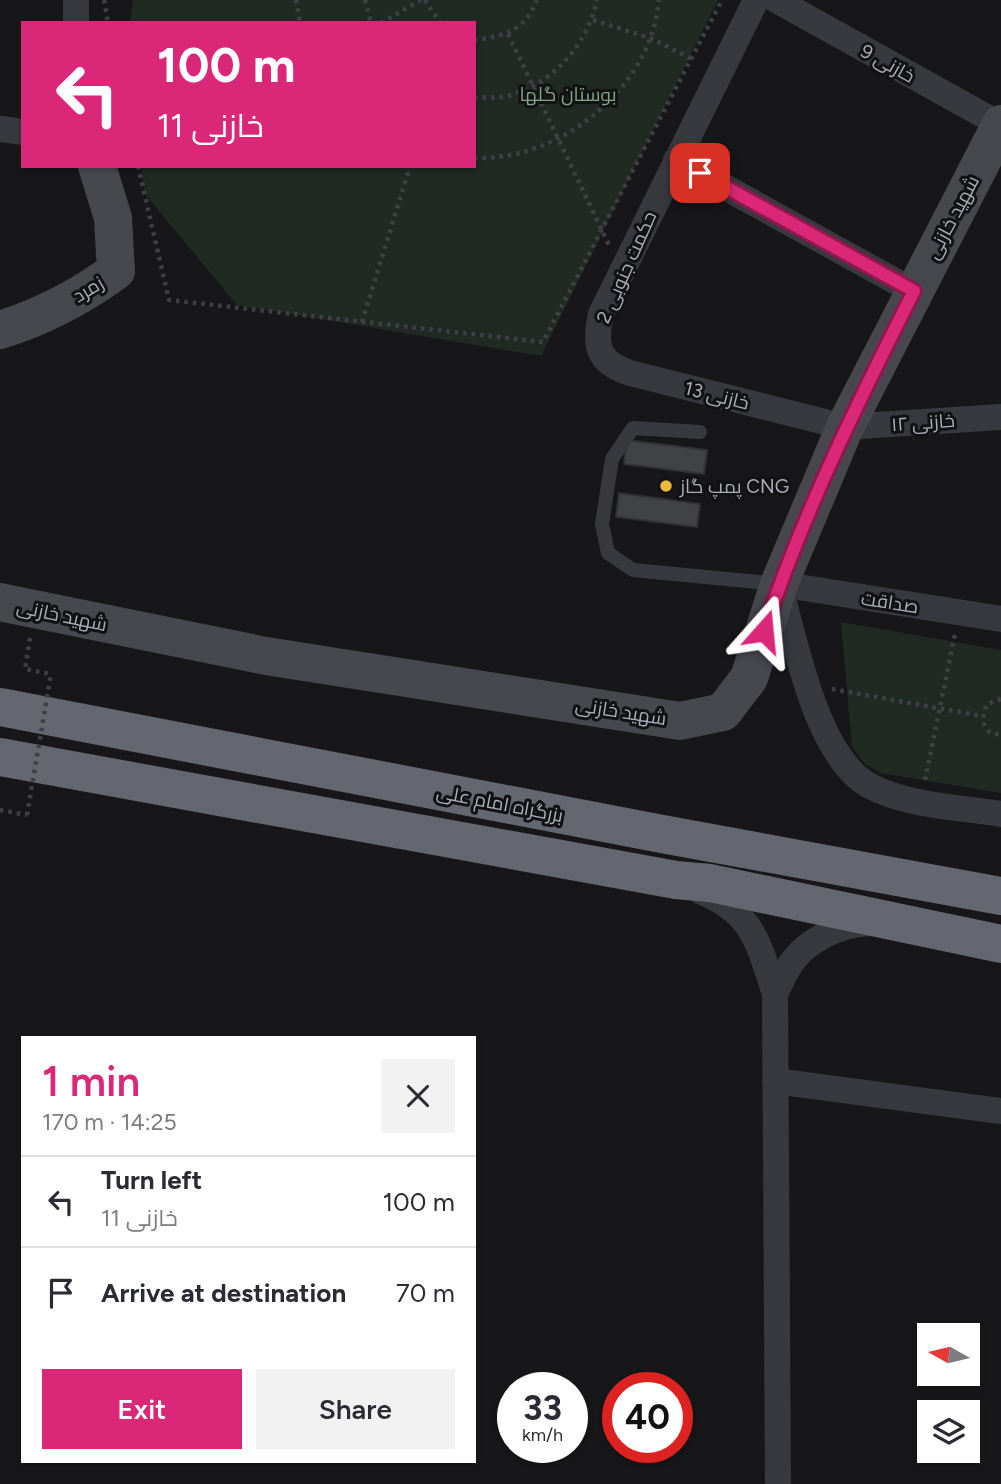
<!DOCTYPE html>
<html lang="en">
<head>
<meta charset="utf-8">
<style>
  :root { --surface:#fff; --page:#f2f2f3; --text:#2b2b33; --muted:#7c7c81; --line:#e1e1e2; --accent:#db2777 }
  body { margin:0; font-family:Figtree,Cairo,sans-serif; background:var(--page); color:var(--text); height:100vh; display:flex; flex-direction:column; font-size:26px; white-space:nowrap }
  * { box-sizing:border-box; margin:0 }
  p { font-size:23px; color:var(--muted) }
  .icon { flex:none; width:38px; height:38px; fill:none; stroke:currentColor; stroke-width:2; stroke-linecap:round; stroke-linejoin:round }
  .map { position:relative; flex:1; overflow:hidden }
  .sheet { position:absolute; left:21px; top:1036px; width:455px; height:427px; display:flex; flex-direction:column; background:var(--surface); border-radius:0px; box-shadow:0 2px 5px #0004 }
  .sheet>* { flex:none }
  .hud { position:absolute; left:21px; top:21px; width:455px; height:147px; border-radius:0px; box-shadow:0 2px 5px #0004; background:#db2777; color:#fff; overflow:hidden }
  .needle { width:46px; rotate:278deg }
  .controls { position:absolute; left:917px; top:1323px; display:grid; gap:14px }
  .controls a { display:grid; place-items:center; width:63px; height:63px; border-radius:0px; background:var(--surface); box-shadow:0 2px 5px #0004; font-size:35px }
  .speed { position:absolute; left:497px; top:1372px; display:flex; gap:14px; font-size:35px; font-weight:700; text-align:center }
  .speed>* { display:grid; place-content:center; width:91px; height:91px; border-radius:50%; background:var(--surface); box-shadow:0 2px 5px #0004; line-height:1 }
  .speed small { font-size:18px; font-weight:400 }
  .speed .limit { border:10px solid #d22; background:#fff; color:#111 }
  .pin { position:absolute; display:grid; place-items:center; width:60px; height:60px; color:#fff; margin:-30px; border-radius:14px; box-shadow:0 4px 10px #0006 }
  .me { position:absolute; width:77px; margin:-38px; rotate:18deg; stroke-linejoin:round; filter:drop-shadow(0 0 5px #0008) }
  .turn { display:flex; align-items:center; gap:24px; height:147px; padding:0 21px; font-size:32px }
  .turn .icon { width:91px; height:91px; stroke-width:2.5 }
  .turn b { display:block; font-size:49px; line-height:60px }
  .round { display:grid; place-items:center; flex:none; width:74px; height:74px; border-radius:0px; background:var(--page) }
  .head { display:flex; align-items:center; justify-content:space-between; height:119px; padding:0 21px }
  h1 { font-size:42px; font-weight:600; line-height:52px; color:var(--accent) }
  .button { display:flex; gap:14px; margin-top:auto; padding:14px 21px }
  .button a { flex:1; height:80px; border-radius:0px; background:var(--accent); color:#fff; font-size:28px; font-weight:600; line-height:80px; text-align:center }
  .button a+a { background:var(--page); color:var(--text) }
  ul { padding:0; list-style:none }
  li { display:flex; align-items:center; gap:21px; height:91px; padding:0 21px; border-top:2px solid var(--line) }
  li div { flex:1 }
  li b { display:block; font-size:26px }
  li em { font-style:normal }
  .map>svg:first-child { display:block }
  .green { fill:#212923 }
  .building { fill:#414246; stroke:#323135; stroke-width:2 }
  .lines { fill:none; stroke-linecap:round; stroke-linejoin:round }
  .path { stroke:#3e4045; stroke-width:4.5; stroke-dasharray:3.5 5; stroke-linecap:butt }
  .lane { stroke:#38393e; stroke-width:14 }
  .street { stroke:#38393e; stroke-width:26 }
  .secondary { stroke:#46484e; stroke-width:38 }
  .highway { stroke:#64676f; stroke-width:38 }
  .path-bridge { stroke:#3e4045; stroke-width:4.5; stroke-dasharray:3.5 5; stroke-linecap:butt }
  .route-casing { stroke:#8e194d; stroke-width:18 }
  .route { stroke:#db2777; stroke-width:12 }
  .poi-dot { fill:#efb83a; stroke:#121214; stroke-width:2.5 }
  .labels { text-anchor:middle; stroke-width:6; stroke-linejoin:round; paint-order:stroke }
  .street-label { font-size:19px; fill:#aaaeb9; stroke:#121214 }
  .park-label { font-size:19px; fill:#81a484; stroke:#121214 }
  .poi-label { font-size:19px; fill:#aaaeb9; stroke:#121214; text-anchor:start }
</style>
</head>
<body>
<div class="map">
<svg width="1001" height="1484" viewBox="0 0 1001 1484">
  <rect width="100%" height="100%" fill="#171719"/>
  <path class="green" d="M 133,0 L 718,0 L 541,356 L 237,305 L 144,193 L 142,166 L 474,166 L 474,23 L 130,23 Z
    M 841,622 L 1001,650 L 1001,793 L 881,773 L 865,764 L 852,747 Z"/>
  <path class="building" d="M 627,440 L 707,450 L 704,474 L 624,464 Z
    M 619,493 L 700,504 L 697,527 L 616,517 Z"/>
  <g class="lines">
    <path class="path" d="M 104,0 L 108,23
      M 296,0 L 300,23
      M 365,0 L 371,23
      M 425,0 L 440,23
      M 593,20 L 650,38 L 692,59
      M 381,23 L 421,0
      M 508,34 L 609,245
      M 474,40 C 506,36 524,31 537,0
      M 474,98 C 483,97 493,98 502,97 C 550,88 587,46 597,0
      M 474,158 C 561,161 651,88 659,0
      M 138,166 L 169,300 L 543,342 L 722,0
      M 362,322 L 410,166
      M 30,638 L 25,669 L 51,674
      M 832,689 L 982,716
      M 1001,699 L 987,704 C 981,718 981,735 1001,734
      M 925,780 L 955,634
      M 0,810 L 27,815"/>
    <path class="lane" d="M 700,432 L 633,428 L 612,459 L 602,524 L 608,553 L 633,570 L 778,584"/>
    <path class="street" d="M 76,0 L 76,23
      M 756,0 L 601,314 C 594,346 597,362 630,373 L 845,427 L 1001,417
      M 776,0 L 1001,125
      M 0,129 L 23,132
      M 676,160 L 913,291
      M 1001,619 L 779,584 C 795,640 816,757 870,786 C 908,806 959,807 1001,814
      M 700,891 C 754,913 758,943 775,994 C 780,985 784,974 790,965 C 807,939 841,924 871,923
      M 775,994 L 778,1484
      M 775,1081 L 1001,1111"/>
    <path class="secondary" d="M 0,330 C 42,317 80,297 116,271 L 113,218 L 97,166
      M 0,602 L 266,656 L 680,721 L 723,712 L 749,678 L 779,584 L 845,427 L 1001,124"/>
    <path class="highway" d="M 0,707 L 662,834 L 1001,896
      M 0,757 L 676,880 L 710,883 L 1001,944"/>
    <path class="path-bridge" d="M 27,815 L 51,674"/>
  </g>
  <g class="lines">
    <defs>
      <path id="route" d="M 700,173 L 914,291 C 858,402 803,513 764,631"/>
    </defs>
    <use href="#route" class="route-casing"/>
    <use href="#route" class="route"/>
  </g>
  <circle class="poi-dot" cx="666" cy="486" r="7"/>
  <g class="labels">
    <g class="street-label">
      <text transform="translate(888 63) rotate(29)" y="7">خازنی 9</text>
      <text transform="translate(952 217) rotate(-62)" y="7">شهید خازنی</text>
      <text transform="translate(626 267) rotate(-66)" y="7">حکمت جنوبی 2</text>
      <text transform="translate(88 289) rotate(-31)" y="7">زمرد</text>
      <text transform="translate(717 395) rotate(14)" y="7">خازنی 13</text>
      <text transform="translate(923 422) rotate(-4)" y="7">خازنی ۱۲</text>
      <text transform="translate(890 602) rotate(9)" y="7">صداقت</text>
      <text transform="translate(62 615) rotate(12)" y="7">شهید خازنی</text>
      <text transform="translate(621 711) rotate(9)" y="7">شهید خازنی</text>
      <text transform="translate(500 803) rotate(11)" y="7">بزرگراه امام علی</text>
    </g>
    <g class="park-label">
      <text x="568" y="101">بوستان گلها</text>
    </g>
    <g class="poi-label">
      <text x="680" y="493">پمپ گاز CNG</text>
    </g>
  </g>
</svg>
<div class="controls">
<a><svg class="needle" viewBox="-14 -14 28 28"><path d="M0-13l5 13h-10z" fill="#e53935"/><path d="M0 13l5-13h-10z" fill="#7c7c81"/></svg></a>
<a><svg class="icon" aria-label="layers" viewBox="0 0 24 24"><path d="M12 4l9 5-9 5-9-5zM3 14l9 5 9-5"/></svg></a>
</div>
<div class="speed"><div>33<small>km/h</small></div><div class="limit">40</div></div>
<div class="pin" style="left:700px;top:173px;background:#d93025"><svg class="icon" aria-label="arrive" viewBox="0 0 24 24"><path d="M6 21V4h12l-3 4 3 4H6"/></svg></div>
<svg class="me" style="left:764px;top:631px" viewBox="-20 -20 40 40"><path d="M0-17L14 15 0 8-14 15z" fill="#db2777" stroke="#fff" stroke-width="4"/></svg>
<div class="hud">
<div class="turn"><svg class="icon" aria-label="left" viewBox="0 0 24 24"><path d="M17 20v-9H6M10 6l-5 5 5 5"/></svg><div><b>100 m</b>خازنی 11</div></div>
</div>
<section class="sheet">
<div class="head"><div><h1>1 min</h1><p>170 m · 14:25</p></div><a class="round"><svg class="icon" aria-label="close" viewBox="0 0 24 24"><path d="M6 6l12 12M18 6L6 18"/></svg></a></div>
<ul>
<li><svg class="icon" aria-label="left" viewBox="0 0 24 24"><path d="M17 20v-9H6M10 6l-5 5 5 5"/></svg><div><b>Turn left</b><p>خازنی 11</p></div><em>100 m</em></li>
<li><svg class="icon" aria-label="arrive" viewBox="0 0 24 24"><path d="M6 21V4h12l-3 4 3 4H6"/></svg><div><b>Arrive at destination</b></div><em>70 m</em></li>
</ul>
<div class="button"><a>Exit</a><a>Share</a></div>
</section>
</div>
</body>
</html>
